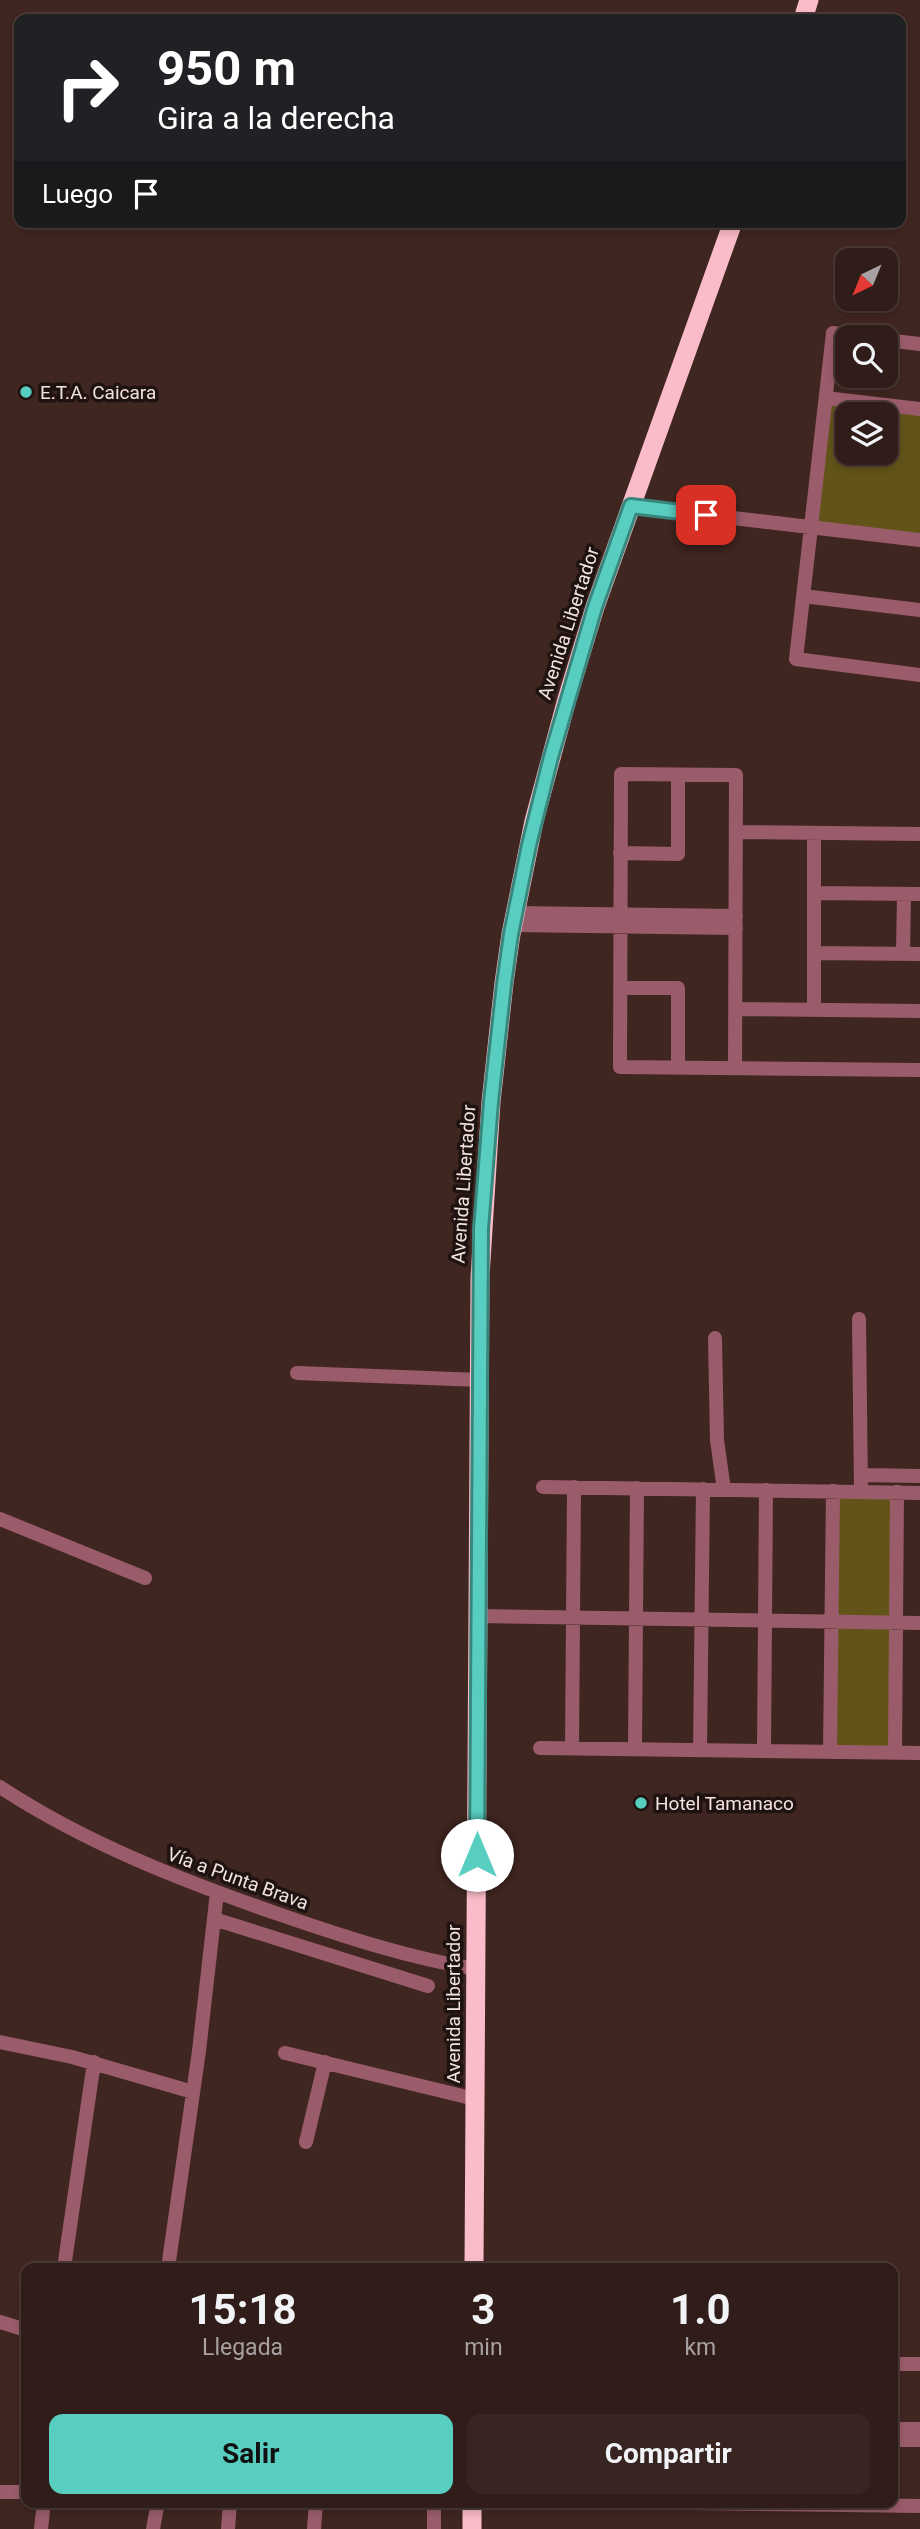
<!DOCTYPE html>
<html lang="es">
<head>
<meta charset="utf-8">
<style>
  :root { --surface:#301c18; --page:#382521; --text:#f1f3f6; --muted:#a8a1a2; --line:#4b3a37; --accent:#58cec0 }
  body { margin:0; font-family:Roboto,sans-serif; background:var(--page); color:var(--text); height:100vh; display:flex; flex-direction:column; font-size:26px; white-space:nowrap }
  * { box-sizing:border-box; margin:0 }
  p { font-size:23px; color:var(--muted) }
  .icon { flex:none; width:38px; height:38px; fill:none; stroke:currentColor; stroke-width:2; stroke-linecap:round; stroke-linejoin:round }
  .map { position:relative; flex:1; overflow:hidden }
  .drawer { position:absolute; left:21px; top:2263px; width:877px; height:245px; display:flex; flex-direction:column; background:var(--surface); border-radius:14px; box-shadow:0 4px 10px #0003,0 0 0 2px var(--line) }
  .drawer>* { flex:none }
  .banner { position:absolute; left:14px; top:14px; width:892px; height:214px; border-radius:14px; box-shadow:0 4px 10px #0003,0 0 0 2px var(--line); background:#202124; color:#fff; overflow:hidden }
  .needle { width:46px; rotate:223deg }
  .tools { position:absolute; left:835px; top:248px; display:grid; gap:14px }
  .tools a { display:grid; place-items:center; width:63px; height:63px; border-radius:14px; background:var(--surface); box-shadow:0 4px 10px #0003,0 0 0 2px var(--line); font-size:35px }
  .pin { position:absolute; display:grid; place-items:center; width:60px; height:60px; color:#fff; margin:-30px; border-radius:14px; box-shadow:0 4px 10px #0006 }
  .me { position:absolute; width:77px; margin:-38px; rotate:0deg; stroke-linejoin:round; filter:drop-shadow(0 0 5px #0008) }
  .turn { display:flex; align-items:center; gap:24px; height:147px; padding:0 28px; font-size:32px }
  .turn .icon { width:91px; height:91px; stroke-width:2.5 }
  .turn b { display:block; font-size:49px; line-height:60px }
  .then { display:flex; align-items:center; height:66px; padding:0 28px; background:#0003; gap:14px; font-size:26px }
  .eta { display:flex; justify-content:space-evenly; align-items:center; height:119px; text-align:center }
  .eta b { font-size:42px; font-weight:700; line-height:49px }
  .button { display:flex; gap:14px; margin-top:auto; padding:14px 28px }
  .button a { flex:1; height:80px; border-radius:14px; background:var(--accent); color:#111; font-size:28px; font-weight:700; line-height:80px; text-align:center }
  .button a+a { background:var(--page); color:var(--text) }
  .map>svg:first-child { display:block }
  .green { fill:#625419; fill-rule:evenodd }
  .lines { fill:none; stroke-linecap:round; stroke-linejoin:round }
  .minor { stroke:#9a5c6b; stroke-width:14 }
  .highway { stroke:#fabcc9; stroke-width:19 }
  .route-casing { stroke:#39867d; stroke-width:18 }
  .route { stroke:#58cec0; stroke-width:12 }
  .poi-dot { fill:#58cec0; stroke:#1e1310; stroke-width:2.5 }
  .labels { text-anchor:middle; stroke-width:7; stroke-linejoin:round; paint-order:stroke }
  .poi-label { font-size:19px; fill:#f4e2de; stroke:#1e1310; text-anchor:start }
  .street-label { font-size:19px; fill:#f4e2de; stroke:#1e1310 }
</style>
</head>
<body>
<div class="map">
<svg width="920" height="2529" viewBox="0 0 920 2529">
  <rect width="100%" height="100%" fill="#402620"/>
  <path class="green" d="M 830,403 L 920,414 L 920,536 L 816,523 ZM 847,415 L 886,415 L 886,453 L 847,453 Z
    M 837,1496 L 892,1497 L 891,1618 L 837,1617 Z
    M 836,1627 L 891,1628 L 890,1748 L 835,1747 Z"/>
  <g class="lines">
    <path class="minor" d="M 869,338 L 833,333 L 796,659 L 920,675
      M 886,340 L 920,344
      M 826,398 L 920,409
      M 631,506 L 920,540
      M 803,596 L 920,610
      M 736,832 L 920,834
      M 620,853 L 678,854 L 678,775
      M 814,893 L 920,894
      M 515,913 L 736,916
      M 513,925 L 736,928
      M 814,953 L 920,954
      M 903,954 L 904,894
      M 620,988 L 678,988 L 678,1067
      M 735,1009 L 920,1011
      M 814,1010 L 814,833
      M 735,1068 L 736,775 L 621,774 L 620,1067 L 920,1070
      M 859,1319 L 861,1492
      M 715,1338 L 717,1440 L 724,1490
      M 297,1373 L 480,1380
      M 861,1475 L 920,1476
      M 543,1487 L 920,1493
      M 0,1519 L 145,1578
      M 478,1616 L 920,1623
      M 540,1748 L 920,1753
      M 572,1748 L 574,1487
      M 635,1749 L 637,1488
      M 700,1750 L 703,1489
      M 764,1751 L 766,1490
      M 830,1752 L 833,1491
      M 895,1753 L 897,1492
      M 0,1787 C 87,1844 183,1881 281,1915 C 345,1937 409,1958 476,1969
      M 214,1919 L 428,1986
      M 0,2042 L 72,2057 L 193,2092
      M 285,2053 L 475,2099
      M 306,2142 L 325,2062
      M 64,2268 L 94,2062
      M 168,2268 L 199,2051 L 217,1892
      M 0,2322 L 26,2330
      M 892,2364 L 920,2364
      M 892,2429 L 920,2429
      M 892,2440 L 920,2440
      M 0,2492 L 26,2492
      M 619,2502 L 920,2506
      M 41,2529 L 44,2502
      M 153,2529 L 158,2502
      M 228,2529 L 230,2502
      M 314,2529 L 316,2502
      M 434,2529 L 434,2502"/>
    <path class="highway" d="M 803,19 L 809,0
      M 474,2268 L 480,1277 L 491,1102 L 504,983 L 511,934 L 534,821 L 567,699 L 595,607 L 733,222
      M 472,2529 L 472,2502"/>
  </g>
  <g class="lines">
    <defs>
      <path id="route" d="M 477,1855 L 481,1229 L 491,1102 L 504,984 L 511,934 L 529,845 L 551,757 L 595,607 L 631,506 L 706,515"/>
    </defs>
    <use href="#route" class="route-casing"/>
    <use href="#route" class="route"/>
  </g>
  <g class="poi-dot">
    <circle cx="26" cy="392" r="7"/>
    <circle cx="641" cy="1803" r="7"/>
  </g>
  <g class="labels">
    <g class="poi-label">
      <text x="40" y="399">E.T.A. Caicara</text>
      <text x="655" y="1810">Hotel Tamanaco</text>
    </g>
    <g class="street-label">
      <text transform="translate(568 623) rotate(-72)" y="7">Avenida Libertador</text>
      <text transform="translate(463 1184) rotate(-86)" y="7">Avenida Libertador</text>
      <text transform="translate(238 1878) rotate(20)" y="7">Vía a Punta Brava</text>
      <text transform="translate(453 2004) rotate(-90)" y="7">Avenida Libertador</text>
    </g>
  </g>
</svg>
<div class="tools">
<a><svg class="needle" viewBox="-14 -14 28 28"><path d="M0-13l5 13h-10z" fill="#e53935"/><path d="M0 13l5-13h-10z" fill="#a8a1a2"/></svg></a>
<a><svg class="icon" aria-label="search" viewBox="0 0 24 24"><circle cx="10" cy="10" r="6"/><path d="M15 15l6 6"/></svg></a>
<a><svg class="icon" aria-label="layers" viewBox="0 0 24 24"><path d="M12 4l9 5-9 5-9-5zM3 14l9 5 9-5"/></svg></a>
</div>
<div class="pin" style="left:706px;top:515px;background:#d93025"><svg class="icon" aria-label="arrive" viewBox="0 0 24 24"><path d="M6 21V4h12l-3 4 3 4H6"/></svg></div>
<svg class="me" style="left:477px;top:1855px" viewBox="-20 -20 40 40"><circle r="19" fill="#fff"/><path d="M0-13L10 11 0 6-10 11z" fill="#58cec0"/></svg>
<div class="banner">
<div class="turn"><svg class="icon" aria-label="right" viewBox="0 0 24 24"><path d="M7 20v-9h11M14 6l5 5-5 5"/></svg><div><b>950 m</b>Gira a la derecha</div></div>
<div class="then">Luego<svg class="icon" aria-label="arrive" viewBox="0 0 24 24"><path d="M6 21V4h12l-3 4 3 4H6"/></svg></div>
</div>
<section class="drawer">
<div class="eta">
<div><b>15:18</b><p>Llegada</p></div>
<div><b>3</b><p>min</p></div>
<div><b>1.0</b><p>km</p></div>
</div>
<div class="button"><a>Salir</a><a>Compartir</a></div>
</section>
</div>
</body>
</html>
